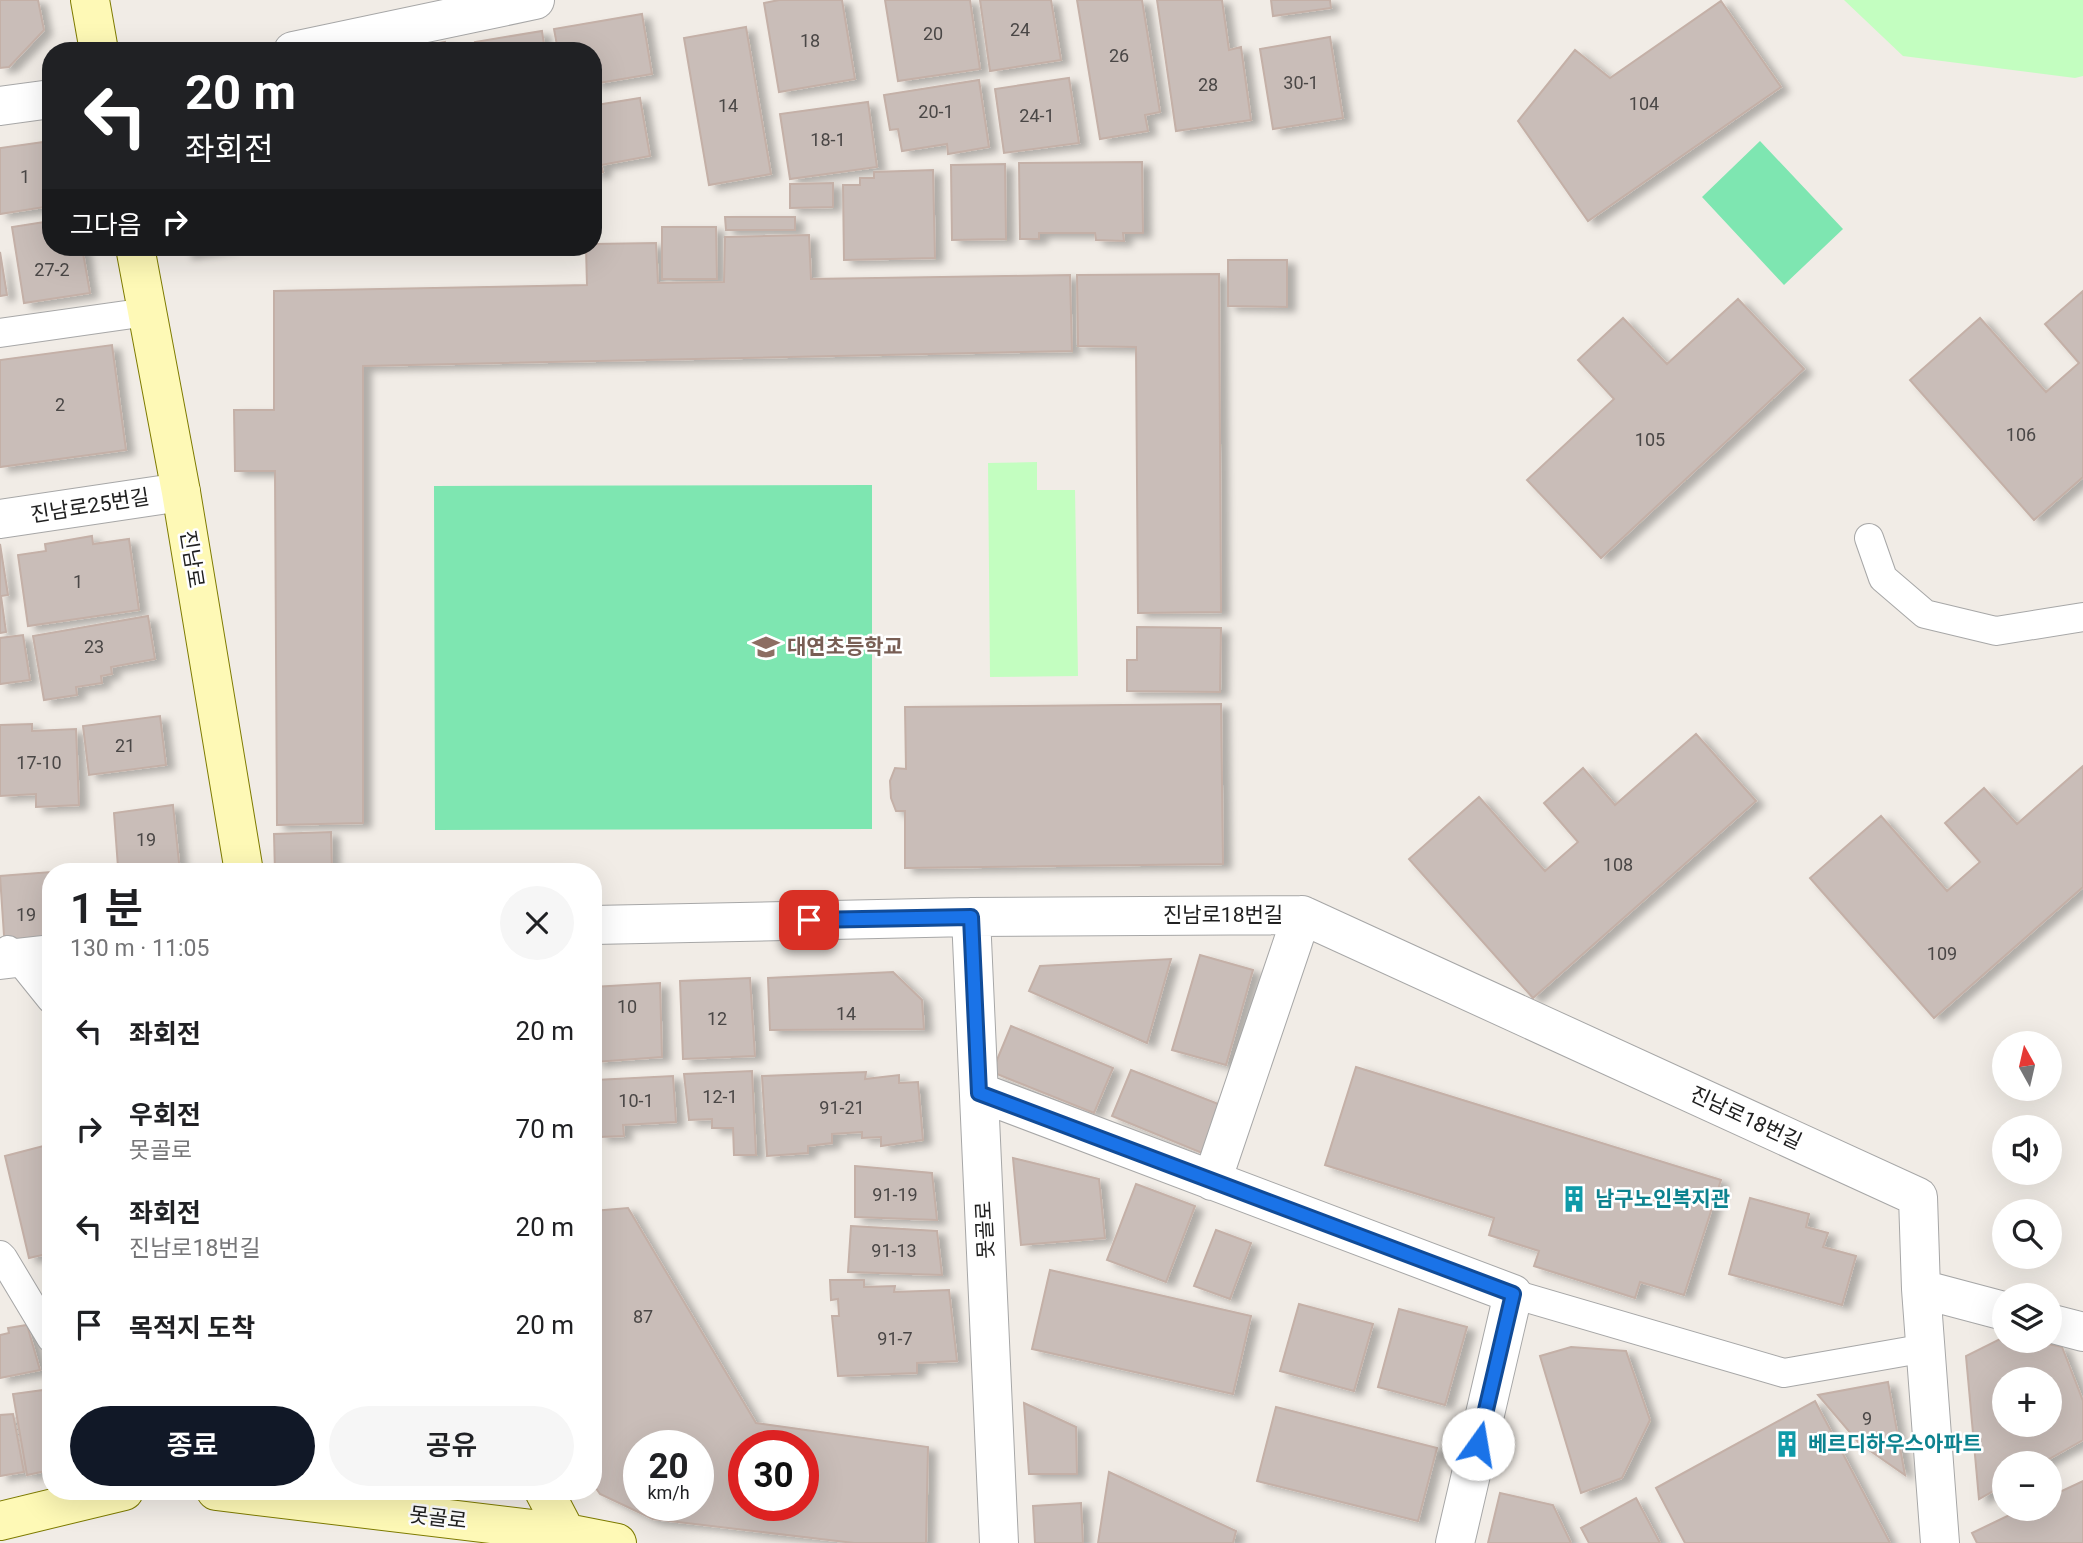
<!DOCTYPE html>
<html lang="ko">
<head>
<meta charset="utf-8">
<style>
  :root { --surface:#fff; --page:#f6f6f6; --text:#202124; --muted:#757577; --accent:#111827 }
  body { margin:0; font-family:Roboto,"Noto Sans KR",sans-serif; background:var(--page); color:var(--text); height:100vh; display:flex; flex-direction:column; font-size:26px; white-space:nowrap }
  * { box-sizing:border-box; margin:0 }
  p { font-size:23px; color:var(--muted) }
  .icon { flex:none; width:38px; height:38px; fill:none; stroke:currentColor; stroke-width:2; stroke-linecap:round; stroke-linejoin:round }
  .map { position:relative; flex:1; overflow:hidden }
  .details { position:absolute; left:42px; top:863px; width:560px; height:637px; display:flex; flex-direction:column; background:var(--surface); border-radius:28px; box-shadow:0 7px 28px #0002 }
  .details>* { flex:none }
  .hud { position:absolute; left:42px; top:42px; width:560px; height:214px; border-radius:28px; box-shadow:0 7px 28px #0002; background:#202124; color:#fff; overflow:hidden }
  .needle { width:46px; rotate:352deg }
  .controls { position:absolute; left:1992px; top:1031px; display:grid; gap:14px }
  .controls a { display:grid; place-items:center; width:70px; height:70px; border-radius:50%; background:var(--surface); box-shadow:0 7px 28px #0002; font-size:35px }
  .speed { position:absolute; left:623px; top:1430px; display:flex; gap:14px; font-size:35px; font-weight:700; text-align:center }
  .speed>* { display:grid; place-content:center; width:91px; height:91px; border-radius:50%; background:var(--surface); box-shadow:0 7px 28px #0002; line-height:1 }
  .speed small { font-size:18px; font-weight:400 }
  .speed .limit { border:10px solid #d22; background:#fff; color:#111 }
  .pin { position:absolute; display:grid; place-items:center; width:60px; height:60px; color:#fff; margin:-30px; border-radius:14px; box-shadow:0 4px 10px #0006 }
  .me { position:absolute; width:77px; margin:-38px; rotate:13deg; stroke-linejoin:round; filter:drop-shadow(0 0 5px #0008) }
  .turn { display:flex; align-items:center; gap:24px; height:147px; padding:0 28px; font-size:32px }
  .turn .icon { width:91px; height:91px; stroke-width:2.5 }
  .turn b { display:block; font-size:49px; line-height:60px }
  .then { display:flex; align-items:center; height:66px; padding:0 28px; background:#0003; gap:14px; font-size:26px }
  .round { display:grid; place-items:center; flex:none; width:74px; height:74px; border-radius:37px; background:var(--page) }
  .overview { display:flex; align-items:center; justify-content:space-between; height:119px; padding:0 28px }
  h1 { font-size:42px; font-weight:600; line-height:52px }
  .primary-button { display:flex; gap:14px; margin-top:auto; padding:14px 28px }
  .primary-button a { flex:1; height:80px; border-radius:42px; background:var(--accent); color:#fff; font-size:28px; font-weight:600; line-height:80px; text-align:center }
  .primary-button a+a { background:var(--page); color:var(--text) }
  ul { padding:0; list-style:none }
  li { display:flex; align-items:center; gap:21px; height:98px; padding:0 28px }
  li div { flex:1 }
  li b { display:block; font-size:26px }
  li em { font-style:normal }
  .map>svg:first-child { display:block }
  .park { fill:#c3fec0 }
  .pitch { fill:#7ee6b1 }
  .building { fill:#c9bdb8; stroke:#c4b0a7; stroke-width:2; fill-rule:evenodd; filter:url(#shadow) }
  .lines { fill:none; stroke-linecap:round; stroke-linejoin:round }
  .lane-casing { stroke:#a7a7a7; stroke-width:30 }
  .street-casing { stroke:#a7a7a7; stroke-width:40 }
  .secondary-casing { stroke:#7e7b00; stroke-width:40 }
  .lane { stroke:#fff; stroke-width:28 }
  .street { stroke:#fff; stroke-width:38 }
  .secondary { stroke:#fef9b6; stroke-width:38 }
  .route-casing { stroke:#114b97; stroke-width:18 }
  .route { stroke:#1a73e8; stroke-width:12 }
  .labels { text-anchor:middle; stroke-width:5; stroke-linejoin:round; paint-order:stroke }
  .number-label { font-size:18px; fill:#4a4746 }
  .street-label { font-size:21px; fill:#202020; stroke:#fff }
  .education-label { font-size:21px; font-weight:bold; fill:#785e54; stroke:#fff; text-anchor:start }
  .culture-label { font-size:21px; font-weight:bold; fill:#0d838f; stroke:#fff; text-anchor:start }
</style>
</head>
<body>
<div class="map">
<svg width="2083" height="1543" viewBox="0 0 2083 1543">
  <defs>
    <filter id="shadow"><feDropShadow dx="8" dy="4.5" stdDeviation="3.5" flood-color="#0004"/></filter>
  </defs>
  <rect width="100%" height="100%" fill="#f1ece6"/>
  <path class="park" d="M 1844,0 L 2083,0 L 2083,76 L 2075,78 L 1903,56 Z
    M 1037,462 L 1037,490 L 1075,490 L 1078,676 L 990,677 L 988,463 Z"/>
  <path class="pitch" d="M 1760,141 L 1843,229 L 1784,285 L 1702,197 Z
    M 872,485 L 872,829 L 435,830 L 434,486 Z"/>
  <path class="building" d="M 0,0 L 38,0 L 44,30 L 9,67 L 0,68 Z
    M 779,0 L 842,0 L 855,79 L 779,92 L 764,3 Z
    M 885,0 L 970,0 L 980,69 L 898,81 Z
    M 980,0 L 1051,0 L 1061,60 L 990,71 Z
    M 1077,0 L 1142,0 L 1160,112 L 1145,115 L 1148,131 L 1100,139 Z
    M 1157,0 L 1222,0 L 1229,50 L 1241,47 L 1251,120 L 1176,131 Z
    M 1271,0 L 1330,0 L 1331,8 L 1273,16 Z
    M 1721,1 L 1781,87 L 1588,221 L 1518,121 L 1575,50 L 1610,78 Z
    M 642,14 L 652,74 L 593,84 L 593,51 L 558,51 L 554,29 Z
    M 746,27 L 771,174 L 709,185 L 684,38 Z
    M 542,31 L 545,51 L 476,51 L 475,42 Z
    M 1330,37 L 1343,118 L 1273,129 L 1260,49 Z
    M 445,42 L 447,51 L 395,51 Z
    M 1069,78 L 1079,143 L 1004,153 L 995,89 Z
    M 979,80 L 989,147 L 948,154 L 947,144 L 902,151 L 898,129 L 890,130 L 884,95 Z
    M 640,98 L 650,156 L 601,165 L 603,172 L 593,174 L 593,111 L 597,111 L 596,105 Z
    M 868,102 L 877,167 L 790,179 L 780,114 Z
    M 51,141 L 51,206 L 0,214 L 0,148 Z
    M 1142,162 L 1143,233 L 1123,233 L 1124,241 L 1096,240 L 1095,233 L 1039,233 L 1039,239 L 1020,239 L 1019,163 Z
    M 1005,164 L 1006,239 L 952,240 L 951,165 Z
    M 933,170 L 935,258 L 844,260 L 843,185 L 860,185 L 860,178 L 874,178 L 874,172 Z
    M 833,183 L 833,207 L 790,208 L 790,184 Z
    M 725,217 L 795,217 L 795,230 L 726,230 Z
    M 51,221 L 51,247 L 82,247 L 90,293 L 24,303 L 12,227 Z
    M 662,227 L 716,227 L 717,279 L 662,279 Z
    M 809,235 L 811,279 L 1070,275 L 1072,351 L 363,366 L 363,823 L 277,825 L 275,471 L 235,471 L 234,410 L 274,410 L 274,291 L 587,285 L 586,247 L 593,247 L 593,244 L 656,243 L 658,283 L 724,282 L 725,237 Z
    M 184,247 L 230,247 L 185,254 Z
    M 0,252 L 7,295 L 0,296 Z
    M 1228,260 L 1287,260 L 1287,307 L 1228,306 Z
    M 1219,274 L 1221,612 L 1138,613 L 1136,347 L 1078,346 L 1077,275 Z
    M 2083,291 L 2083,477 L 2034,520 L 1910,380 L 1980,318 L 2046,392 L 2079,363 L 2045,324 Z
    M 1738,299 L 1804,369 L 1601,558 L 1527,480 L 1614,399 L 1578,360 L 1623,318 L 1667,364 Z
    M 112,345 L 126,450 L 0,467 L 0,360 Z
    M 92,536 L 93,544 L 129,539 L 139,610 L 28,626 L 18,555 L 46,551 L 45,544 Z
    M 0,544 L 8,595 L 1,596 L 6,632 L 0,633 Z
    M 148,616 L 155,659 L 111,667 L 112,674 L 101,676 L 102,683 L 76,687 L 77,695 L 44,700 L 33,636 Z
    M 1137,627 L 1221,628 L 1220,692 L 1127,691 L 1127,660 L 1137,660 Z
    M 23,635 L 30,680 L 0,684 L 0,638 Z
    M 1221,704 L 1223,864 L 905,868 L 905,811 L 896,811 L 891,798 L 890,781 L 895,768 L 906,769 L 905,707 Z
    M 160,716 L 166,765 L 89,775 L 83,726 Z
    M 32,724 L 32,731 L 76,729 L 79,805 L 36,807 L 36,794 L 0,796 L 0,725 Z
    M 1696,734 L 1756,801 L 1533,998 L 1409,859 L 1479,797 L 1545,871 L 1578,842 L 1544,803 L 1583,768 L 1615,805 Z
    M 2083,766 L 2083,887 L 1934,1018 L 1810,878 L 1881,816 L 1947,891 L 1980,862 L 1945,823 L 1984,788 L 2017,824 Z
    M 173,805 L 180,872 L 59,872 L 118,867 L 114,813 Z
    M 331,832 L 332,872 L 275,872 L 274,834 Z
    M 51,872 L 51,941 L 14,944 L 4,935 L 0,876 Z
    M 1200,955 L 1253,970 L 1226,1065 L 1172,1050 Z
    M 1171,959 L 1147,1043 L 1029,991 L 1040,966 Z
    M 893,972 L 922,1000 L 924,1029 L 770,1030 L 768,978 Z
    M 750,978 L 755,1056 L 683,1059 L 680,981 Z
    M 660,983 L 662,1057 L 595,1062 L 593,987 Z
    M 1011,1026 L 1113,1068 L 1094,1113 L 992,1072 Z
    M 1356,1067 L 1721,1180 L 1684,1295 L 1640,1282 L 1635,1298 L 1534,1266 L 1539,1251 L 1489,1235 L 1494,1218 L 1325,1165 Z
    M 1131,1070 L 1221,1105 L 1202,1153 L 1112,1116 Z
    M 752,1071 L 756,1155 L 734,1155 L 733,1128 L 712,1128 L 712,1119 L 689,1120 L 684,1074 Z
    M 866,1072 L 865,1079 L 899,1075 L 899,1083 L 918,1082 L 923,1140 L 881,1146 L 881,1137 L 862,1138 L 862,1132 L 832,1134 L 832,1143 L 808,1146 L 808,1153 L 767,1156 L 762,1076 Z
    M 673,1076 L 676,1122 L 623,1125 L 624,1136 L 600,1137 L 596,1080 Z
    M 51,1144 L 51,1253 L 29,1258 L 5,1156 Z
    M 1013,1158 L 1099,1179 L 1105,1238 L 1021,1245 Z
    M 855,1166 L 932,1173 L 937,1220 L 855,1217 Z
    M 1136,1184 L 1195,1206 L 1166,1282 L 1107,1260 Z
    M 1750,1198 L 1809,1214 L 1806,1227 L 1828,1233 L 1823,1247 L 1856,1256 L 1842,1305 L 1729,1274 Z
    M 628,1208 L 756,1423 L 928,1447 L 926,1543 L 854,1543 L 653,1519 L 600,1494 L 593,1484 L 593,1211 ZM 639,1446 L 698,1446 L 698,1505 L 639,1505 ZM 744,1446 L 803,1446 L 803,1505 L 744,1505 Z
    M 851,1226 L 937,1231 L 942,1275 L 848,1272 Z
    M 1216,1230 L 1251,1243 L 1230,1299 L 1194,1286 Z
    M 1050,1270 L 1251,1316 L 1233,1394 L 1032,1349 Z
    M 830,1280 L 864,1280 L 864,1287 L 895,1286 L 894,1292 L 949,1290 L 957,1361 L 917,1363 L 917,1373 L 838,1376 L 832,1316 L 839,1316 L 838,1299 L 831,1300 Z
    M 1299,1304 L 1373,1324 L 1354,1391 L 1280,1371 Z
    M 1399,1309 L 1467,1327 L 1445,1405 L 1378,1387 Z
    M 27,1325 L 40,1370 L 0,1378 L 0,1335 L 9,1333 L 8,1328 Z
    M 2004,1337 L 2004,1340 L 2029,1340 L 2062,1347 L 2083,1401 L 2083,1440 L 2042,1463 L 2004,1463 L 2004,1485 L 1979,1499 L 1966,1356 ZM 2004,1379 L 2049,1379 L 2049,1424 L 2004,1424 Z
    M 1571,1347 L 1626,1351 L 1650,1420 L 1622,1478 L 1581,1493 L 1540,1356 Z
    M 1888,1382 L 1905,1475 L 1859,1443 L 1818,1395 Z
    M 51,1389 L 51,1470 L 27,1475 L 13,1394 Z
    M 1815,1401 L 1890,1543 L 1685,1543 L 1656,1488 Z
    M 1024,1403 L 1076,1427 L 1077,1474 L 1029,1474 Z
    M 1276,1407 L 1437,1448 L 1418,1521 L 1257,1481 Z
    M 13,1414 L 24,1472 L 0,1476 L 0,1415 Z
    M 1109,1472 L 1236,1531 L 1233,1543 L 1098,1543 Z
    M 2083,1481 L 2083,1543 L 1977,1543 L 1972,1533 L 2024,1508 L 2049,1508 L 2049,1497 Z
    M 1500,1493 L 1553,1505 L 1571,1543 L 1488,1543 Z
    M 1636,1498 L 1660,1543 L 1589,1543 L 1581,1528 Z
    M 1081,1503 L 1083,1543 L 1035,1543 L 1033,1506 Z"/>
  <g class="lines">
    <defs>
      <path id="lane" d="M 0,333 L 147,312
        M 1869,538 L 1883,578 L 1925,614 L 1996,631 L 2083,617
        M 8,950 L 18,958 L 51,999
        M 0,1255 L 3,1258 L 51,1338
        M 1513,1294 L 1784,1373 L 1926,1348"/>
      <path id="street" d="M 293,51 L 535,0
        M 0,106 L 51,99
        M 0,519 L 181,492
        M 971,917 L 999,1543
        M 593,925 L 971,917 L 1302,915 L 1918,1197 L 1921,1289 L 1940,1543
        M 0,960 L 51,954
        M 979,1092 L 1513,1294 L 1455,1543
        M 1212,1181 L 1302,915
        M 1921,1289 L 2004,1311
        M 2049,1323 L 2083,1332"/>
      <path id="secondary" d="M 90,0 L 99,51
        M 135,247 L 181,492 L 244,872
        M 216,1491 L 566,1533 L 617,1543
        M 544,1491 L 566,1533 L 568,1543
        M 0,1521 L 124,1491"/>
    </defs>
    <use href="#lane" class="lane-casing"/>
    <use href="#street" class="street-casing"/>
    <use href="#secondary" class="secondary-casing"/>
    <use href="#lane" class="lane"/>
    <use href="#street" class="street"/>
    <use href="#secondary" class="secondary"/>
  </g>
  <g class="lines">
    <defs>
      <path id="route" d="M 809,920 L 971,917 L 979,1093 L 1513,1294 L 1478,1444"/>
    </defs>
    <use href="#route" class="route-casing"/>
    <use href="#route" class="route"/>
  </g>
  <defs>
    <symbol id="school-bare" viewBox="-9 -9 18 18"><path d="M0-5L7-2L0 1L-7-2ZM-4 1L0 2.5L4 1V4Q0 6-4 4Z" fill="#8d6e63" stroke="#fff" stroke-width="2.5" paint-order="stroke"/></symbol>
    <symbol id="building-bare" viewBox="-9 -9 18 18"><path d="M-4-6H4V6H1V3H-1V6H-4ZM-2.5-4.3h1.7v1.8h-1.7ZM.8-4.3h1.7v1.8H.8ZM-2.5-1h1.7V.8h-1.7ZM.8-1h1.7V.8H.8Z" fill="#0f9aa8" stroke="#fff" stroke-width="2.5" paint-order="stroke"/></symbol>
  </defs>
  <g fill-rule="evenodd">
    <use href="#school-bare" x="747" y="628" width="38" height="38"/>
    <use href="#building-bare" x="1555" y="1180" width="38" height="38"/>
    <use href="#building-bare" x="1768" y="1425" width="38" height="38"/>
  </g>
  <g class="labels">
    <g class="number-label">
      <text x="1020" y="36">24</text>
      <text x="933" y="40">20</text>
      <text x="810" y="47">18</text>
      <text x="1119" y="62">26</text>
      <text x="1301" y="89">30-1</text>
      <text x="1208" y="91">28</text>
      <text x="1644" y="110">104</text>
      <text x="728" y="112">14</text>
      <text x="936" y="118">20-1</text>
      <text x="1037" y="122">24-1</text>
      <text x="828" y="146">18-1</text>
      <text x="25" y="183">1</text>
      <text x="52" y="276">27-2</text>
      <text x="60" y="411">2</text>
      <text x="2021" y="441">106</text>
      <text x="1650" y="446">105</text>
      <text x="78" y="588">1</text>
      <text x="94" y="653">23</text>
      <text x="125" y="752">21</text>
      <text x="39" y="769">17-10</text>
      <text x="146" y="846">19</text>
      <text x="1618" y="871">108</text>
      <text x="26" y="921">19</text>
      <text x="1942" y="960">109</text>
      <text x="627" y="1013">10</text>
      <text x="846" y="1020">14</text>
      <text x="717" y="1025">12</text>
      <text x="720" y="1103">12-1</text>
      <text x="636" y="1107">10-1</text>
      <text x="842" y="1114">91-21</text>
      <text x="895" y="1201">91-19</text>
      <text x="894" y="1257">91-13</text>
      <text x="643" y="1323">87</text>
      <text x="895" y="1345">91-7</text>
      <text x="1867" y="1425">9</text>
    </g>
    <g class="street-label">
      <text transform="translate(90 506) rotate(-9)" y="7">진남로25번길</text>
      <text transform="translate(192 559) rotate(81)" y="7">진남로</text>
      <text x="1223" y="922">진남로18번길</text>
      <text transform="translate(1746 1118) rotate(25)" y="7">진남로18번길</text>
      <text transform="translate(985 1230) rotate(-93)" y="7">못골로</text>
      <text transform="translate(438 1518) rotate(7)" y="7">못골로</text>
    </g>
    <g class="education-label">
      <text x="787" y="654">대연초등학교</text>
    </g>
    <g class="culture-label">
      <text x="1595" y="1206">남구노인복지관</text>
      <text x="1808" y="1451">베르디하우스아파트</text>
    </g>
  </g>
</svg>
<div class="controls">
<a><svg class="needle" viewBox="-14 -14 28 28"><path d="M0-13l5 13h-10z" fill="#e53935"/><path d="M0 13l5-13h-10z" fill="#757577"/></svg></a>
<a><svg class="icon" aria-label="sound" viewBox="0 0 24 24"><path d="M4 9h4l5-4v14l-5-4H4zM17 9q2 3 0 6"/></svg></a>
<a><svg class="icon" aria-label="search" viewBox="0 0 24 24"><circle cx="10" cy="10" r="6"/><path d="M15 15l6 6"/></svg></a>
<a><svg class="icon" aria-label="layers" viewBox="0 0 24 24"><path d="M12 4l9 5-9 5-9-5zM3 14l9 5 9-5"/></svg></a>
<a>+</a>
<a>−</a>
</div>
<div class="speed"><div>20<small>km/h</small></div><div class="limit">30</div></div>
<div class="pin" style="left:809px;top:920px;background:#d93025"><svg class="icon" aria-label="arrive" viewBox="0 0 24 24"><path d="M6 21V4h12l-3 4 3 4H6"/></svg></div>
<svg class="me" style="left:1478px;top:1444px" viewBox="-20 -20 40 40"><circle r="19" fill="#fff"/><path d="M0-13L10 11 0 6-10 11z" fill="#1a73e8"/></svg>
<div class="hud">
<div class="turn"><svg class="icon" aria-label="left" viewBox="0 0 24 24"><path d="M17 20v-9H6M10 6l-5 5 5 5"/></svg><div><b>20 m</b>좌회전</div></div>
<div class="then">그다음<svg class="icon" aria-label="right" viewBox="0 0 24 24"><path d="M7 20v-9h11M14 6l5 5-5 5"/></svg></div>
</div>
<section class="details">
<div class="overview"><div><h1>1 분</h1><p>130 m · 11:05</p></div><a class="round"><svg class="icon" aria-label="close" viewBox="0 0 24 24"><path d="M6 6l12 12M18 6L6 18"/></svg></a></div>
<ul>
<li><svg class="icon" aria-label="left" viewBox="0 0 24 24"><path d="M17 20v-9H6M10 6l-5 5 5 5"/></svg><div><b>좌회전</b></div><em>20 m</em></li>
<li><svg class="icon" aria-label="right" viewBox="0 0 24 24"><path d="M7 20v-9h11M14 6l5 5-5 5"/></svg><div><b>우회전</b><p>못골로</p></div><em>70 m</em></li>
<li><svg class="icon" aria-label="left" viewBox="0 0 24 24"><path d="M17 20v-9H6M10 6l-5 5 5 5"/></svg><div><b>좌회전</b><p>진남로18번길</p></div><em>20 m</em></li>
<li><svg class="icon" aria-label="arrive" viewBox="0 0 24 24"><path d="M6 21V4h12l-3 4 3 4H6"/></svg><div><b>목적지 도착</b></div><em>20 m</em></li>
</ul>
<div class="primary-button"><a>종료</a><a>공유</a></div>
</section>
</div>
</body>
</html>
